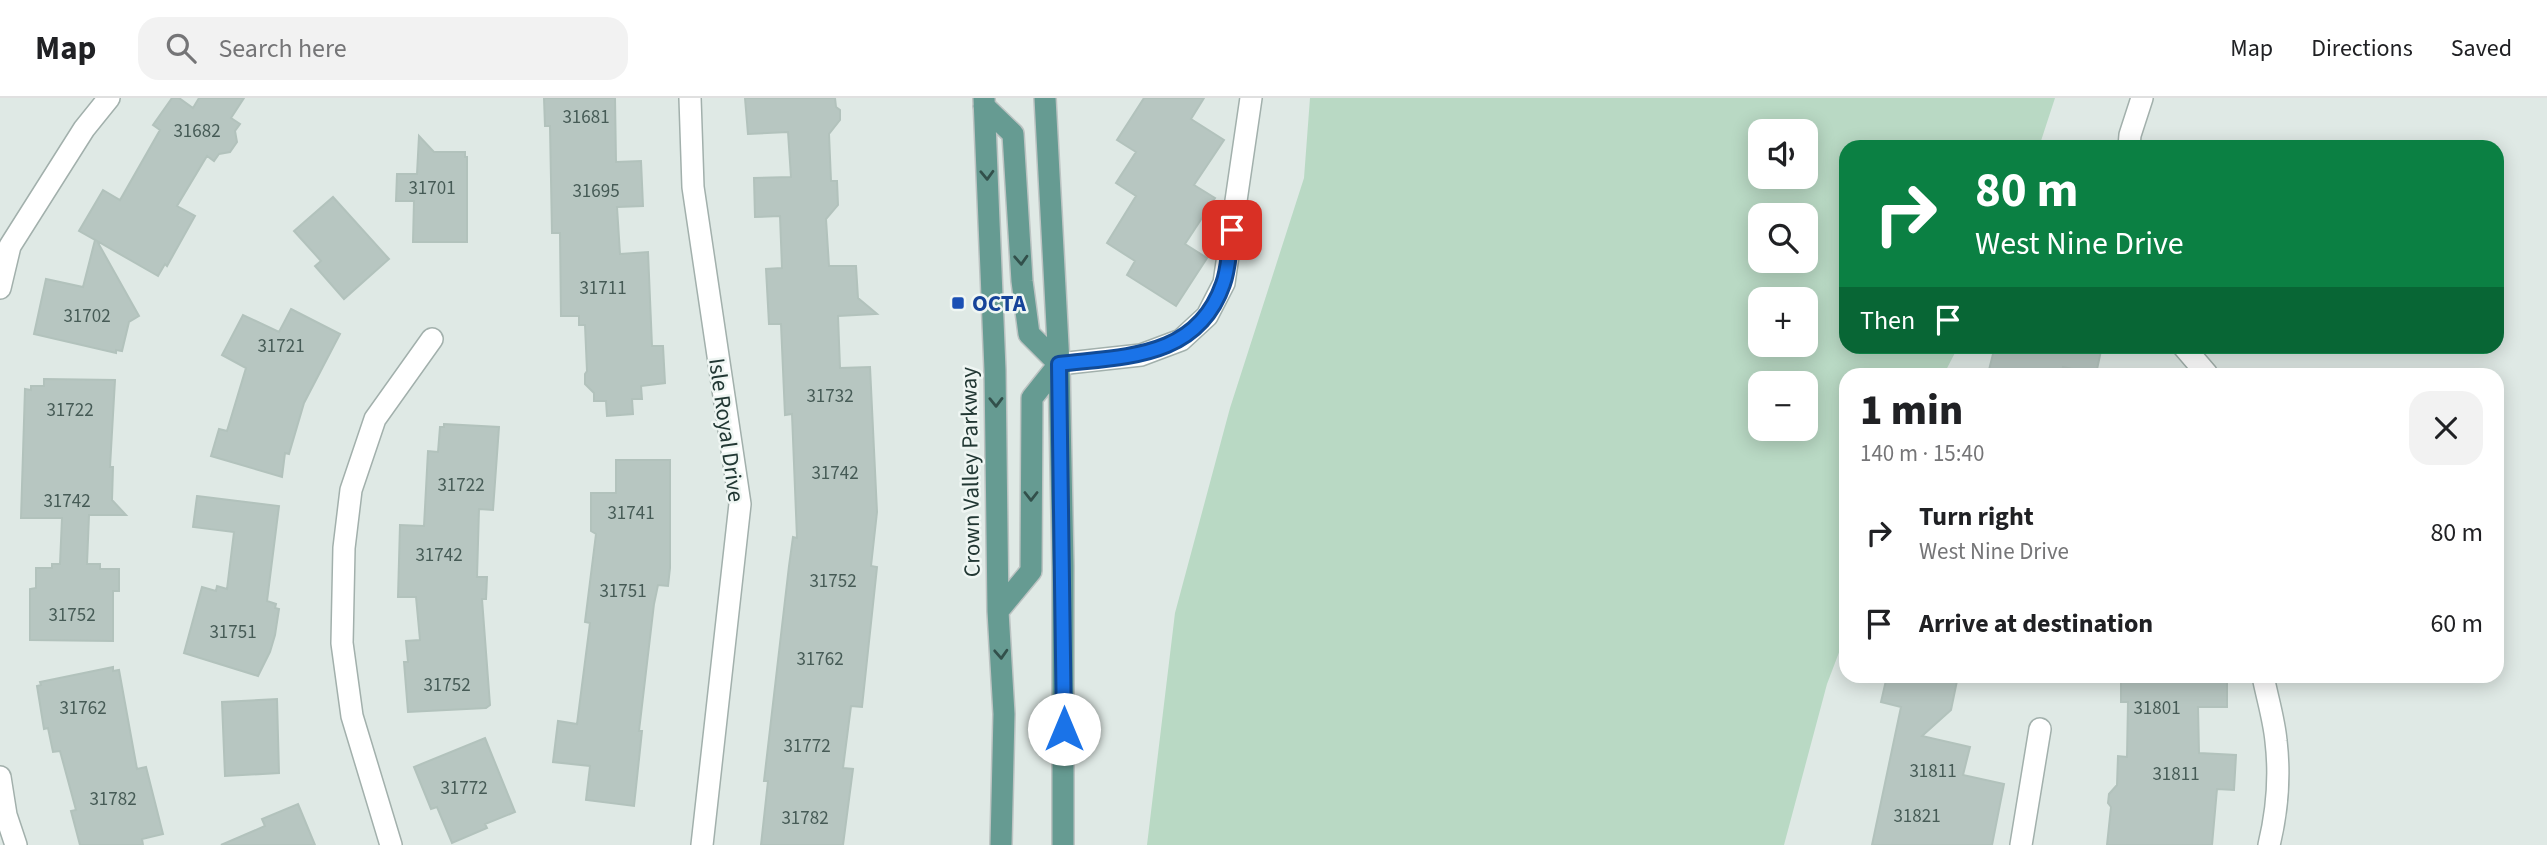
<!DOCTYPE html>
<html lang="en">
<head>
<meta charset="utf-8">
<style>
  :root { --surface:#fff; --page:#f2f2f2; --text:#202124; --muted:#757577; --line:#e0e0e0 }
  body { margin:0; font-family:"Source Sans 3",sans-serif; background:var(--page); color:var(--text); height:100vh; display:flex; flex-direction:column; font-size:26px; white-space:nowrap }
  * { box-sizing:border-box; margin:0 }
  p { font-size:23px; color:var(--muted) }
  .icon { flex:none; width:38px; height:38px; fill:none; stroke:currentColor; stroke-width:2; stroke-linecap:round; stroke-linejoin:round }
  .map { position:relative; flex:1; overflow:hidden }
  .sheet { position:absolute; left:1839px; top:270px; width:665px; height:315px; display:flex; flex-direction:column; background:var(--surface); border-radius:21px; box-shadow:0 4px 18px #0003 }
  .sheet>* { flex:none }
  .top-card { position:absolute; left:1839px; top:42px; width:665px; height:214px; border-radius:21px; box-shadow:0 4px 18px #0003; background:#0b8043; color:#fff; overflow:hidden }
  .controls { position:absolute; left:1748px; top:21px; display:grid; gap:14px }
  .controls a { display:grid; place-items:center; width:70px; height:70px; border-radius:14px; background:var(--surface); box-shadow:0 4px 18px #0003; font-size:35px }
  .pin { position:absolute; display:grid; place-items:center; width:60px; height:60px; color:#fff; margin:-30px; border-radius:14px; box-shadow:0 4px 10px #0006 }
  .me { position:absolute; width:77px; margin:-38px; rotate:0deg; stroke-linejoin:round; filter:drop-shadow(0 0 5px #0008) }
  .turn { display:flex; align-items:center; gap:24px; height:147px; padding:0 21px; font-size:32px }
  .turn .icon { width:91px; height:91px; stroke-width:2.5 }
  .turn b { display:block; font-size:49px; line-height:60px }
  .then { display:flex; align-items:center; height:66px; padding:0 21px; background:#0003; gap:14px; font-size:26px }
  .round { display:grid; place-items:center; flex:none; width:74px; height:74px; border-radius:21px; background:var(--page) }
  .headline { display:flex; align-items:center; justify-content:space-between; height:119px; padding:0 21px }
  h1 { font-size:42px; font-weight:800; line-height:52px }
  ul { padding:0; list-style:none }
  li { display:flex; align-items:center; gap:21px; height:91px; padding:0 21px }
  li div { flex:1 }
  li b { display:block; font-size:26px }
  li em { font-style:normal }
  header { display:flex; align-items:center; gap:42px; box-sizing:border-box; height:98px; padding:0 35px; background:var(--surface); border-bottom:2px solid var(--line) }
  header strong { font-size:33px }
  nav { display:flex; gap:38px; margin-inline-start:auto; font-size:24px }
  .search { width:490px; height:63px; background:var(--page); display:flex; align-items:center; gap:18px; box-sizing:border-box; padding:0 24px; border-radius:21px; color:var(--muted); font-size:26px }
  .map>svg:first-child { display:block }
  .green { fill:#b9d9c4; fill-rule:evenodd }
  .building { fill:#b7c6c1; stroke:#b2c2bc; stroke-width:2 }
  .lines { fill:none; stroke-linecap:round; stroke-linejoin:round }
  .minor-casing { stroke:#a2b0ac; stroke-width:24 }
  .major-casing { stroke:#bcc3c2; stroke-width:24 }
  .minor { stroke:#fff; stroke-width:21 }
  .major { stroke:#669b92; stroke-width:21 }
  .oneway { stroke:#32504b }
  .route-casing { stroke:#114b97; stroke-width:18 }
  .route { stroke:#1a73e8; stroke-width:12 }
  .transit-dot { fill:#1a4fb4; stroke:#eff6f3; stroke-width:2.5 }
  .labels { text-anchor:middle; stroke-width:5; stroke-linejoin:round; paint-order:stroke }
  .number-label { font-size:19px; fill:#465b56 }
  .transit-label { font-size:23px; font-weight:bold; fill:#164399; stroke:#eff6f3; text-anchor:start }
  .street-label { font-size:23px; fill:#213733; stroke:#eff6f3 }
</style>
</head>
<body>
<header>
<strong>Map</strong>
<div class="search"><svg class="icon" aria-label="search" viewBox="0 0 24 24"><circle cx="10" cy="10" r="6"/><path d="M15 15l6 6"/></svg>Search here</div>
<nav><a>Map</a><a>Directions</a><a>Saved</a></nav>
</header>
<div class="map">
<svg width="2547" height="747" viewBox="0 0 2547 747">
  <rect width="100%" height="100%" fill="#dfe9e5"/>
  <path class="green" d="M 1310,0 L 2055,0 L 2039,49 L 1846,49 L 1846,248 L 1958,249 L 1944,276 L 1846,276 L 1846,536 L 1827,586 L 1784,747 L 1147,747 L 1175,515 L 1230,310 L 1304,80 ZM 1760,33 L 1806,33 L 1806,79 L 1760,79 ZM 1760,117 L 1806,117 L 1806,163 L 1760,163 ZM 1760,201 L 1806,201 L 1806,247 L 1760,247 ZM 1760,285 L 1806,285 L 1806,331 L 1760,331 Z"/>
  <path class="building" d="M 172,0 L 179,0 L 193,10 L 199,0 L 244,0 L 231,20 L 240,26 L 235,33 L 237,44 L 230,54 L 219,56 L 214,63 L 207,58 L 177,108 L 195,118 L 167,168 L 165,166 L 158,178 L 97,143 L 139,218 L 129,224 L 122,253 L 116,252 L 116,255 L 34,236 L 46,181 L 83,189 L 95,142 L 79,133 L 103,92 L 120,102 L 160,32 L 153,27 Z
    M 544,0 L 615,0 L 616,64 L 641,63 L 643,108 L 617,109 L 620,156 L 648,154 L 652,248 L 663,248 L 665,285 L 641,288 L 642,301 L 632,301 L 633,316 L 607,318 L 606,303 L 594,303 L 594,295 L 585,286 L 585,276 L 587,273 L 585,227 L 579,227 L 579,218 L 561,218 L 560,135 L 552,135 L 550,28 L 545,28 Z
    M 745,0 L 835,0 L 836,9 L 840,12 L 840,22 L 829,36 L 831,83 L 837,83 L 838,107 L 826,121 L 829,168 L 856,168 L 858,200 L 877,216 L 838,218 L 840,270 L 870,269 L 877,414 L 871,468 L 877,469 L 862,609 L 851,608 L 843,670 L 853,671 L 843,747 L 761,747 L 768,683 L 764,683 L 789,468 L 793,439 L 797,440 L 792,316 L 785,317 L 781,226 L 769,226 L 766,171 L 782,170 L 780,118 L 755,119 L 754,80 L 791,79 L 788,34 L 748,36 Z
    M 1144,0 L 1204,0 L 1191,21 L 1224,42 L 1194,87 L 1215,100 L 1185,146 L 1207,160 L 1176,208 L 1127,177 L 1135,163 L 1107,145 L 1136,98 L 1116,85 L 1136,54 L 1117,42 Z
    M 419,38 L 434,54 L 465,54 L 465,59 L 467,59 L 467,144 L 413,144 L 414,103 L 396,103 L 397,76 L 417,76 Z
    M 333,99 L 389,161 L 344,201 L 315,168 L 321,163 L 294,133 Z
    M 291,211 L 340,236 L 304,305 L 289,356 L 285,355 L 282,379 L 211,358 L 219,331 L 227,333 L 246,270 L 222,257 L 243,217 L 279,234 Z
    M 1995,248 L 2102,248 L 2096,276 L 2063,269 L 2062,276 L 1988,276 Z
    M 44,281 L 115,282 L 110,369 L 113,369 L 112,402 L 126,417 L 89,417 L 87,466 L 100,466 L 100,471 L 119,471 L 119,493 L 113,493 L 113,543 L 30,542 L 30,491 L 36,490 L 36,470 L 52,470 L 52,466 L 60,466 L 62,420 L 21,420 L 25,291 L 31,292 L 31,288 L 44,288 Z
    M 444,326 L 499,329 L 493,412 L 479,411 L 477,479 L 487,479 L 486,501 L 482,501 L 490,607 L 486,610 L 408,614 L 404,564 L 408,564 L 406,543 L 420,542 L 416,499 L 398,499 L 400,427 L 424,428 L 428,353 L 438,354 L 440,329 L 444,329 Z
    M 616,362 L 670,362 L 670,470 L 668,488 L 658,487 L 654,506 L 639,633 L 642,633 L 634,708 L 586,702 L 590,668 L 553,664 L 558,623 L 577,626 L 590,525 L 585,524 L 596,436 L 591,433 L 591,395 L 616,395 Z
    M 197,398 L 279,408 L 267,503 L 276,506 L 275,510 L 279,511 L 275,537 L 270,554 L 258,578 L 184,555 L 202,489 L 216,493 L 217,488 L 227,491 L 234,434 L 193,429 Z
    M 113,569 L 113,573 L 119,572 L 137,671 L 146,669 L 163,736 L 142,741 L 143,747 L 80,747 L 71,713 L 76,712 L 60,653 L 53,654 L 48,630 L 44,631 L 37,588 L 41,587 L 40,584 Z
    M 1887,578 L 1958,578 L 1951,612 L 1922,638 L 1970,649 L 1963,677 L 2004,686 L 1992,747 L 1872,747 L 1901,609 L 1881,604 Z
    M 2121,578 L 2227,578 L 2227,609 L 2198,609 L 2199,655 L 2236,657 L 2234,692 L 2217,691 L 2212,747 L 2107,747 L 2111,709 L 2108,705 L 2109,696 L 2117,687 L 2118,658 L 2127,659 L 2128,604 L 2121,604 Z
    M 277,601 L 279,675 L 225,678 L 222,604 Z
    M 485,640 L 515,714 L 485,726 L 487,730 L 452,745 L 437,709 L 431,711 L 414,669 Z
    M 298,706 L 315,747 L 221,747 L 265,728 L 262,721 Z"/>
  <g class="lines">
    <defs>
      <path id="minor" d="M 690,0 L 693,89 L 740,406 L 702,747
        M 2129,49 L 2130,37 L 2142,0
        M 0,190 L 10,148 L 84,31 L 109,0
        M 2183,248 L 2207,276
        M 1059,266 L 1141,257 L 1181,242 L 1207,218 L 1224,185 L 1251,0
        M 2263,578 C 2267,599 2274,621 2276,643 C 2280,677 2277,714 2269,747
        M 0,679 L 6,717 L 16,747
        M 391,747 L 352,618 L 342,545 L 344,450 L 351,392 L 375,321 L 432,241
        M 2021,747 L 2040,631"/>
      <path id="major" d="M 984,0 L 995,272 L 998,513 L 1004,616 L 1001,747
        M 1045,0 L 1059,266 L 1063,468 L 1063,747
        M 984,8 L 1013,36 L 1022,183 L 1029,236 L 1059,266
        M 998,513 L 1031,473 L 1032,300 L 1059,266"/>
    </defs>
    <use href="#minor" class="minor-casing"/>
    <use href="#major" class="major-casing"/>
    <use href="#minor" class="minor"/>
    <use href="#major" class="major"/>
  </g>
  <defs><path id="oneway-chevron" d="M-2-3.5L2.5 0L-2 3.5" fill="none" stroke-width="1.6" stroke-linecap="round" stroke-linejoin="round" transform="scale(1.75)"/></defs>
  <g class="oneway">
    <use href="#oneway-chevron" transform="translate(987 77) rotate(88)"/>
    <use href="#oneway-chevron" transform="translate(1021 162) rotate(87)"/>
    <use href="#oneway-chevron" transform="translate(996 304) rotate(89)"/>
    <use href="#oneway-chevron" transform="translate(1031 398) rotate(90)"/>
    <use href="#oneway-chevron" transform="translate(1001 556) rotate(87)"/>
  </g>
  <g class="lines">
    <defs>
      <path id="route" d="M 1064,631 L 1059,266 C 1125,258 1197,261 1223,186 C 1229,170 1229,149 1232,132"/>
    </defs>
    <use href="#route" class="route-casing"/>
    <use href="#route" class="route"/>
  </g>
  <rect class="transit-dot" x="951" y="198" width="14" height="14" rx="3.5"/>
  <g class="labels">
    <g class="number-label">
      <text x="586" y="25">31681</text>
      <text x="197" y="39">31682</text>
      <text x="432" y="96">31701</text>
      <text x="596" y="99">31695</text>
      <text x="603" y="196">31711</text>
      <text x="87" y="224">31702</text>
      <text x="281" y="254">31721</text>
      <text x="830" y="304">31732</text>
      <text x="70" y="318">31722</text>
      <text x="835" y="381">31742</text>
      <text x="461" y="393">31722</text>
      <text x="67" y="409">31742</text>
      <text x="631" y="421">31741</text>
      <text x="439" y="463">31742</text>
      <text x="833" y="489">31752</text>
      <text x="623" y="499">31751</text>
      <text x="72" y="523">31752</text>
      <text x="233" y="540">31751</text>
      <text x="820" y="567">31762</text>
      <text x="447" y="593">31752</text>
      <text x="83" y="616">31762</text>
      <text x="2157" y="616">31801</text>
      <text x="807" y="654">31772</text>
      <text x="1933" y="679">31811</text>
      <text x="2176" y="682">31811</text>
      <text x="464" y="696">31772</text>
      <text x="113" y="707">31782</text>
      <text x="1917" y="724">31821</text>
      <text x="805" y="726">31782</text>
    </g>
    <g class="transit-label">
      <text x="972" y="213">OCTA</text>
    </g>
    <g class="street-label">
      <text transform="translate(727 332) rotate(82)" y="8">Isle Royal Drive</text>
      <text transform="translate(970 374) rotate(-91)" y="8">Crown Valley Parkway</text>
    </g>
  </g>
</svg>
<div class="controls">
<a><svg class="icon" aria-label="sound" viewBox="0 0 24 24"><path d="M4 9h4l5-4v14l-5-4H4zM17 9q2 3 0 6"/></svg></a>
<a><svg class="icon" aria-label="search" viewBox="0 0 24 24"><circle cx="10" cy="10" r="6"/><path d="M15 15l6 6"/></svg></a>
<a>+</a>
<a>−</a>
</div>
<div class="pin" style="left:1232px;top:132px;background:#d93025"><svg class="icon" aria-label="arrive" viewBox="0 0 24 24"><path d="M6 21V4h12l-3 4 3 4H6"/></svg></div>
<svg class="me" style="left:1064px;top:631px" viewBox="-20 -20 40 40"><circle r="19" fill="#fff"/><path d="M0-13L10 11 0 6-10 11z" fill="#1a73e8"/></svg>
<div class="top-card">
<div class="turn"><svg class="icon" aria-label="right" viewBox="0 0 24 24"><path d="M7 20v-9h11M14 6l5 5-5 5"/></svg><div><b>80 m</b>West Nine Drive</div></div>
<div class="then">Then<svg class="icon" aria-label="arrive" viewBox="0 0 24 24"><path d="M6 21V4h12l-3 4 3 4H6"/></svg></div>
</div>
<section class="sheet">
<div class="headline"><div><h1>1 min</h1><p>140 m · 15:40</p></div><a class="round"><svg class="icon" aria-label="close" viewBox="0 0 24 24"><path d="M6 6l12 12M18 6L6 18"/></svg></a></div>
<ul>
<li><svg class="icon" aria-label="right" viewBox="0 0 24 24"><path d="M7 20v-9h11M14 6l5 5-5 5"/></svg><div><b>Turn right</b><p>West Nine Drive</p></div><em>80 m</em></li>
<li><svg class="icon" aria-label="arrive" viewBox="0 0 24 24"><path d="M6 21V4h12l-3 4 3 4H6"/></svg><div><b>Arrive at destination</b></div><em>60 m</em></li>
</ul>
</section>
</div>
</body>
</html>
